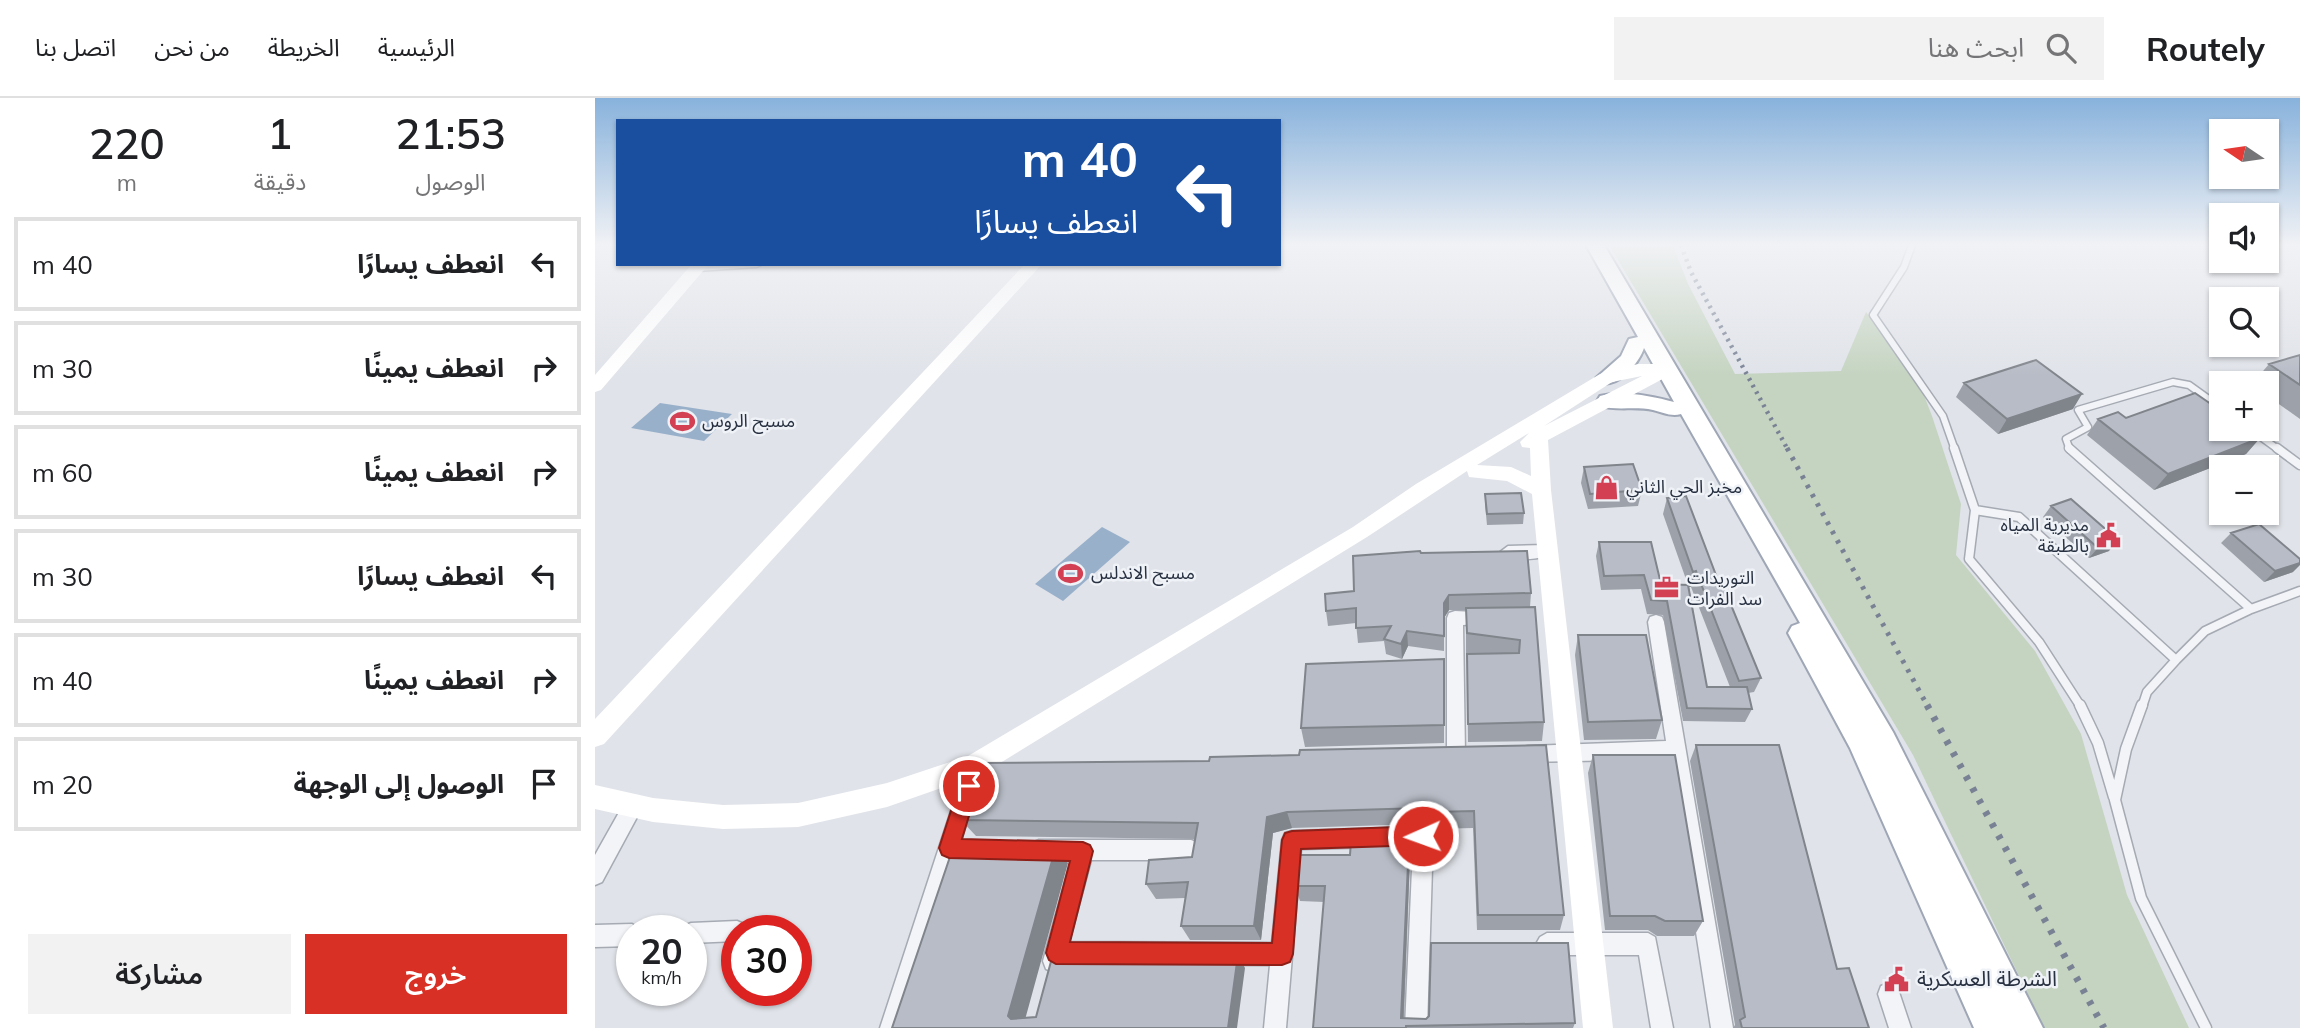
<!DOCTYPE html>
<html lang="ar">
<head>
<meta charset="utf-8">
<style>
  :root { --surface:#fff; --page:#f2f2f2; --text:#202124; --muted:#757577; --line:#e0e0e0; --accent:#d93025 }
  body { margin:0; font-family:Mulish,"Noto Sans Arabic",sans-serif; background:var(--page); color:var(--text); direction:rtl; height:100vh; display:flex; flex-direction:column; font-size:26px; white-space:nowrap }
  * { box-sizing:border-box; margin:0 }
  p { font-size:23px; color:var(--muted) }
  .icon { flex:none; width:38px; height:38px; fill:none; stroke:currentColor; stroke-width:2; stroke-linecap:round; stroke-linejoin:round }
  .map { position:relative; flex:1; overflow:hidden; direction:ltr }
  .side { display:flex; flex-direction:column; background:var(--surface); width:595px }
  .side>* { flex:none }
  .hud { position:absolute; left:21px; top:21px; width:665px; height:147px; border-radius:0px; box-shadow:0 2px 5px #0004; direction:rtl; background:#1a4fa0; color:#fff; overflow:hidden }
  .needle { width:46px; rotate:283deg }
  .controls { position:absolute; left:1614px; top:21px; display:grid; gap:14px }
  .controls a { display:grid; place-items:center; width:70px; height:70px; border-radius:0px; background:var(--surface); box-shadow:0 2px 5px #0004; font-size:35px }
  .speed { position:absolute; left:21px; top:817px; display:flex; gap:14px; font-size:35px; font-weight:700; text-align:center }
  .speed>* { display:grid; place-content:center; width:91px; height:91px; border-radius:50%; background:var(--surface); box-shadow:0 2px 5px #0004; line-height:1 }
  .speed small { font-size:18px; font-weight:400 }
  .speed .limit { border:10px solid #d22; background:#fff; color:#111 }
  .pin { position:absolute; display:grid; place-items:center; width:60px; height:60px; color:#fff; margin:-30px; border:4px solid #fff; border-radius:50%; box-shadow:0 2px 7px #0007 }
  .me { position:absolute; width:77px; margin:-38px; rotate:268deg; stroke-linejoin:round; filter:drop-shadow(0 0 5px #0008) }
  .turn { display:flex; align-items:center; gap:24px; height:147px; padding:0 28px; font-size:32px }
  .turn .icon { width:91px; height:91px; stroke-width:2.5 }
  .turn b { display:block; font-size:49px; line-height:60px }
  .eta { display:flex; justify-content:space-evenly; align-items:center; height:119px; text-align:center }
  .eta b { font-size:42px; font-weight:600; line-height:49px }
  .cta { display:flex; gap:14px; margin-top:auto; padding:14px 28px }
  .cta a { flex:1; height:80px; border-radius:0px; background:var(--accent); color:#fff; font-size:28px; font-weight:600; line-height:80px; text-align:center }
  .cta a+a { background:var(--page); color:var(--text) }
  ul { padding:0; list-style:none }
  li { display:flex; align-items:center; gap:21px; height:94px; margin:0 14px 10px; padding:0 14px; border:4px solid var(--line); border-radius:0px }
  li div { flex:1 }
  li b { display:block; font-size:26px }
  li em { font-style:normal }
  header { display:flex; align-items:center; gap:42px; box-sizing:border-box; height:98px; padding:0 35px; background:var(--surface); border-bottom:2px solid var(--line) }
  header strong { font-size:33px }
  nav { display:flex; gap:38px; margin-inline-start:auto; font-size:24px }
  .search { width:490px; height:63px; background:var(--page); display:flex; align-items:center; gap:18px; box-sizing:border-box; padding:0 24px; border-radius:0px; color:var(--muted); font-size:26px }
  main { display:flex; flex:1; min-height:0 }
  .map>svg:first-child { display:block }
  .green { fill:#c5d4c1 }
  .water { fill:#99b0cb }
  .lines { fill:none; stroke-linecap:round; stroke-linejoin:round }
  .lane-far2-casing { stroke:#a5aab3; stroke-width:9 }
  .lane-far1-casing { stroke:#a5aab3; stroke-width:11 }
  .lane-casing { stroke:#a5aab3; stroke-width:13 }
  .street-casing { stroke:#a5aab3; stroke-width:3 }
  .primary-casing { stroke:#9fa7b6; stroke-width:4 }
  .lane-far2 { stroke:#f3f4f7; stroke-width:6 }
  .lane-far1 { stroke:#f3f4f7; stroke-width:8 }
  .lane { stroke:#f3f4f7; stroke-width:10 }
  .street { fill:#f3f4f7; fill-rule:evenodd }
  .secondary { fill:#fff; fill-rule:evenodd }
  .primary { fill:#fff; fill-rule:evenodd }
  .rail-far2 { stroke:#798294; stroke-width:4.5; stroke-dasharray:2.5 5; stroke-linecap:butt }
  .rail-far1 { stroke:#798294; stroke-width:5; stroke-dasharray:3.5 7; stroke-linecap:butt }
  .rail { stroke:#798294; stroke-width:7; stroke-dasharray:4.5 9; stroke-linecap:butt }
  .wall { fill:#9da2aa; fill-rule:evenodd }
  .shaded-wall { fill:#80848b }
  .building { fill:#b7bcc6; stroke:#80848b; stroke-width:2 }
  .route { fill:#d93025; stroke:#8d1f18; stroke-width:2 }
  .labels { text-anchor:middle; stroke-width:5; stroke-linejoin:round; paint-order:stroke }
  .poi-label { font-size:18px; fill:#283141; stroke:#eff2f7; text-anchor:start }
  .near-poi-label { font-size:21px; fill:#283141; stroke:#eff2f7; text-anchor:start }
</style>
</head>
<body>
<header>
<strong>Routely</strong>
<div class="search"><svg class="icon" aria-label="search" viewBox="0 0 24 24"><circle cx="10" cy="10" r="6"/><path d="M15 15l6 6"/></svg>ابحث هنا</div>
<nav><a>الرئيسية</a><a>الخريطة</a><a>من نحن</a><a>اتصل بنا</a></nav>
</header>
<main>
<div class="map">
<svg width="1705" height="930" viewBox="0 0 1705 930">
  <rect width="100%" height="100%" fill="#e0e3e9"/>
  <path class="green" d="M 1014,147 L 1078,147 L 1093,186 L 1140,276 L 1246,273 L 1271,214 L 1279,224 L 1325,287 L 1337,318 L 1366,406 L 1361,457 L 1440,553 L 1486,636 L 1532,797 L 1594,930 L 1449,930 L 1318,657 Z"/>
  <path class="water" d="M 65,305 L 137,316 L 109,343 L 36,330 Z
    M 507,429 L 535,444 L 468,503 L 440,486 Z"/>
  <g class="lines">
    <defs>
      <path id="lane-far2" d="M 1317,147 L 1309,169 L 1278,217 L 1348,318 L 1360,352
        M 1655,331 L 1684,352
        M 1475,352 L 1471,341 L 1493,329 L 1483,312 L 1578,284 L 1594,287 L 1626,310"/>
      <path id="lane-far1" d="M 1359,350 L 1380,412 L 1374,461 L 1444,544 L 1486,609
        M 1474,350 L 1656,511 L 1610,533 L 1581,562
        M 1682,350 L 1705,367
        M 1380,412 L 1424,419 L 1581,562 L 1552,594 L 1547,609
        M 1656,511 L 1705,493"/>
      <path id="lane" d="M 1485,607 L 1503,645 L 1519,699
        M 1547,607 L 1531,651 L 1520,702 L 1546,800 L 1611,930"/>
      <path id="street" d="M 168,166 L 162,169 L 103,173 L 97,170 L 107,166 Z
        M 952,447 L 960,453 C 952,463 913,464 905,454 L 913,448 Z
        M 860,513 L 898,515 L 900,520 L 898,525 L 868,527 L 870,657 L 868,663 L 861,665 L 854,663 L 852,657 L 852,520 L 854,515 Z
        M 1061,517 L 1067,519 L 1069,524 L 1138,930 L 1116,930 L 1074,661 L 933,664 L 926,662 L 924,656 L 926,650 L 933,648 L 1071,643 L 1053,524 L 1055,519 Z
        M 380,659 L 396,661 L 398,667 L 396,673 L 387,675 L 307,930 L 285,930 L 371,667 L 373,661 Z
        M 38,699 L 45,702 L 48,708 L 7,784 L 0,787 L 0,757 L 31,702 Z
        M 828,729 L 835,731 L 838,738 L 832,930 L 810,930 L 818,748 L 706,751 L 691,930 L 669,930 L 675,867 L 469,866 L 467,871 L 459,874 L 451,871 L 448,863 L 476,762 L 444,762 L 437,759 L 434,752 L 437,745 L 444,742 L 596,742 L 603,745 L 606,752 L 603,759 L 596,762 L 496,762 L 474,844 L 677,845 L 687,742 L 690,735 L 697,733 Z
        M 142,823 L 149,826 L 152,833 L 142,833 L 142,843 L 96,845 L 96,833 L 86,833 L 89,828 L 96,825 Z
        M 37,826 L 46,833 L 37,833 L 37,848 L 0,849 L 0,827 Z
        M 952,835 L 1053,835 L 1060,839 L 1078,930 L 1056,930 L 1044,857 L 952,857 L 945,853 L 941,846 L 945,839 Z
        M 1294,885 L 1302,888 L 1316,930 L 1294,930 L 1283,896 L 1286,888 Z"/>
      <path id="primary" d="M 991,147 L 1009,147 L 1298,634 L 1448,930 L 1379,930 L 1255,650 L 1193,535 L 1197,528 L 1205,525 L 1086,316 C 1076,319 1067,314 1058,312 C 1040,308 1022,313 1005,308 L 1002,303 L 1005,298 C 1028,292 1056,298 1079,304 L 1049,250 C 1043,267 1023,290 1004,285 L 1001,280 L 1026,258 L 1034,241 L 1043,239 Z"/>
    </defs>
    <use href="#lane-far2" class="lane-far2-casing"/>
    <use href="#lane-far1" class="lane-far1-casing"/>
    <use href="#lane" class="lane-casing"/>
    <use href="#street" class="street-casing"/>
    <use href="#primary" class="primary-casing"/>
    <use href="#lane-far2" class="lane-far2"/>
    <use href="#lane-far1" class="lane-far1"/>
    <use href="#lane" class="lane"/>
    <use href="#street" class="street"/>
    <path class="secondary" d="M 97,166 L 114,166 L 6,292 L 0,294 L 0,277 Z
      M 430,166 L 447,166 L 9,646 L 0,649 L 0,621 Z
      M 1043,266 L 1071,266 L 1080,272 L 1077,276 L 953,342 L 956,392 L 1018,930 L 988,930 L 937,396 L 912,383 L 874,379 L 872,373 L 772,439 L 389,675 L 292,709 L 203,729 L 128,731 L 58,724 L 0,711 L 0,687 L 58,700 L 128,707 L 203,705 L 292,685 L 373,658 L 758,429 L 821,386 L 1005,276 ZM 1047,278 L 949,328 L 1017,284 ZM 934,335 L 925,344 L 927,349 L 935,350 L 936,378 L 916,369 L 882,367 Z"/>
    <use href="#primary" class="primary"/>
    <path class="rail-far2" d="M 1086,147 L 1096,174 L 1193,352"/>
    <path class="rail-far1" d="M 1192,350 L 1333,609"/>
    <path class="rail" d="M 1332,607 L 1509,930"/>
  </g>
  <path class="wall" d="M 1705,257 L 1705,321 L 1671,297 L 1671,285 L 1658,285 L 1674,266 Z
    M 1369,285 L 1478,311 L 1403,336 L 1361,299 Z
    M 1531,320 L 1665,340 L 1651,356 L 1559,392 L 1492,337 L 1503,321 Z
    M 989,369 L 1047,392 L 1043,408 L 993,411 L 986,385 Z
    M 890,396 L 929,415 L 928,426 L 892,427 L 890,406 Z
    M 1072,400 L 1124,485 L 1166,580 L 1159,594 L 1153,595 L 1157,611 L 1150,624 L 1088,623 L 1068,517 L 1052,516 L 1046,491 L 1006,492 L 1001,458 L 1004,444 L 1066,486 L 1093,487 L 1068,416 ZM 1094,489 L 1096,489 L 1135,589 L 1112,589 Z
    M 1456,408 L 1514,453 L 1494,460 L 1448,419 Z
    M 1636,435 L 1698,474 L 1669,484 L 1626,445 Z
    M 826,455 L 936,495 L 935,509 L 949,624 L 947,643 L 873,644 L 872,556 L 880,556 L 871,555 L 871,512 L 854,512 L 849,520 L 849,553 L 813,548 L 807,561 L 791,556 L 789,543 L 763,545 L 761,525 L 733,528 L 731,513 L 759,493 Z
    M 983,537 L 1067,622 L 1061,641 L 989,642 L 980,557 Z
    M 849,561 L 849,645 L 710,649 L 706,630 Z
    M 951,647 L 969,817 L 965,832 L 882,832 L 878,730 L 838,731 L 828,726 L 697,730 L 678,735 L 666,842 L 595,842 L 586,828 L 590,800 L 561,801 L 551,786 L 597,759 L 600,741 L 381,738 L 366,722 L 614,663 L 704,657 Z
    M 1101,647 L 1242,871 L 1274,930 L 1138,930 L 1140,927 L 1095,663 Z
    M 998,657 L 1108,823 L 1099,838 L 1062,838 L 1053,832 L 1010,832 L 993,675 Z
    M 815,760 L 809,920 L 980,925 L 978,930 L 718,930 L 729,804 L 705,803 L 700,788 Z"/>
  <path class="shaded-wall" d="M 1487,296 L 1478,311 L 1403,336 L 1412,321 Z
    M 1665,340 L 1651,356 L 1559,392 L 1573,376 Z
    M 1523,442 L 1514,453 L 1494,460 L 1503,450 Z
    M 1705,465 L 1705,467 L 1698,474 L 1669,484 L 1680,473 Z
    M 1101,473 L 1096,489 L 1094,489 L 1098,474 Z
    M 854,497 L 854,512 L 849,520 L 849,505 Z
    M 812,533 L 813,548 L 807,561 L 806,546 Z
    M 692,714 L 697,730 L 678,735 L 666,842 L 659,828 L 672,719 Z
    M 814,744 L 815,760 L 808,930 L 806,920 Z
    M 461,749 L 473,765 L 428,929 L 416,921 L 413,918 Z
    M 643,857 L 650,870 L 642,930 L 633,930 Z"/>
  <path class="building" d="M 1705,257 L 1705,287 L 1674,266 Z
    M 1441,262 L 1487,296 L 1412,321 L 1369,285 Z
    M 1600,295 L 1626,313 L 1626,331 L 1652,331 L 1665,340 L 1573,376 L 1503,321 L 1523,314 L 1531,320 Z
    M 1038,366 L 1047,392 L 995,396 L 989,369 Z
    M 926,395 L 929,415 L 892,416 L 890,396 Z
    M 1091,398 L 1124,485 L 1127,485 L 1166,580 L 1144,583 L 1101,473 L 1098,474 L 1072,400 Z
    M 1476,401 L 1523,442 L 1503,450 L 1456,408 Z
    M 1664,426 L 1705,461 L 1705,465 L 1680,473 L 1636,435 Z
    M 1004,444 L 1056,444 L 1066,486 L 1093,487 L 1112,589 L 1152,589 L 1157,611 L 1092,610 L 1072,503 L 1056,502 L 1049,477 L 1009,478 Z
    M 825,453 L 826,455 L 932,453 L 936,495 L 854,497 L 849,505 L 849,538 L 812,533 L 806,546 L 789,541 L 796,528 L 761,530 L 761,510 L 731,513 L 730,496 L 759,493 L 758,458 Z
    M 940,509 L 949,624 L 873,626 L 872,556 L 924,555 L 925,542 L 872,535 L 871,510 Z
    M 983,537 L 1051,537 L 1067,622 L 993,624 Z
    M 849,561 L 849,627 L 706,630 L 711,566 Z
    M 951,647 L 969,817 L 883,817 L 879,713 L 837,714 L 827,710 L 692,714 L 672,719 L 659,828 L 586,828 L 593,784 L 551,786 L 554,762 L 597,759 L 603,725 L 366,722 L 385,665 L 614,663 L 615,659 L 704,657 L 705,652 Z
    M 1101,647 L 1184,647 L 1242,871 L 1254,870 L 1274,930 L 1147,930 L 1145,922 L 1150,919 Z
    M 998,657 L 1080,657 L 1108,823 L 1070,823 L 1060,818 L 1015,818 Z
    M 756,743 L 814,744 L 806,920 L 831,921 L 834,918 L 836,845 L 973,845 L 980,925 L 811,928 L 811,930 L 718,930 L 730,788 L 700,788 L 703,757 L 755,757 Z
    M 359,747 L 461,749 L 413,918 L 416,921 L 441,919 L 458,856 L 643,857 L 633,930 L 297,930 Z"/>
  <linearGradient id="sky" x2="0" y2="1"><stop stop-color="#88b2dc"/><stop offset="0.53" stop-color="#f1f2f5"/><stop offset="1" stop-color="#f1f2f5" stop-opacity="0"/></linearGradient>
  <rect width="1705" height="277" fill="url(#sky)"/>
  <path class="route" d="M 374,679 L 381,682 L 383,688 L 367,741 L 488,744 L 495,747 L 498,753 L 475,844 L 677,845 L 687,742 L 690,735 L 697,733 L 828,728 L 835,731 L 838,738 L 835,744 L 828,747 L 706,751 L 698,856 L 695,864 L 687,867 L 461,866 L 454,862 L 451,855 L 475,763 L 354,760 L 347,757 L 344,750 L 364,688 L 367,682 Z"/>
  <defs>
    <symbol id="stadium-bare" viewBox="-9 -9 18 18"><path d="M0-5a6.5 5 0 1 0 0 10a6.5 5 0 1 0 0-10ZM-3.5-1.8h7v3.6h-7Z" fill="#d34054" stroke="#eff2f7" stroke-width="2.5" paint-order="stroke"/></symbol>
    <symbol id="shop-bare" viewBox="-9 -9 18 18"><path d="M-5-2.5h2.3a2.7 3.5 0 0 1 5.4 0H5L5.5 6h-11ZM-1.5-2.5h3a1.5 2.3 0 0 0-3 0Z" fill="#d34054" stroke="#eff2f7" stroke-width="2.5" paint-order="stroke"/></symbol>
    <symbol id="civic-bare" viewBox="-9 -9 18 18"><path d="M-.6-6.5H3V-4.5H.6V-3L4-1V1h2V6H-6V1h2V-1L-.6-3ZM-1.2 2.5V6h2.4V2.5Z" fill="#d34054" stroke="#eff2f7" stroke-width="2.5" paint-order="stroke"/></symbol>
    <symbol id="office-bare" viewBox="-9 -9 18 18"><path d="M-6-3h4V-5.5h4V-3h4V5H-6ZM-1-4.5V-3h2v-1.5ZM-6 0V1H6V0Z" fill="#d34054" stroke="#eff2f7" stroke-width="2.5" paint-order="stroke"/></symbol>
  </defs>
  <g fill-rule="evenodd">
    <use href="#stadium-bare" x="70" y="306" width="35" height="35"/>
    <use href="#shop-bare" x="994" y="372" width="35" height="35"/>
    <use href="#civic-bare" x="1496" y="420" width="35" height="35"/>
    <use href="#stadium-bare" x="458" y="458" width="35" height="35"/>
    <use href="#office-bare" x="1054" y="472" width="35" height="35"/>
    <use href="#civic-bare" x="1284" y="864" width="35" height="35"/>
  </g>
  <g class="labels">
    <g class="poi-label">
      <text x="107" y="329">مسبح الروس</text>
      <text x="1031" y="395">مخبز الحي الثاني</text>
      <text x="1494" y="433" text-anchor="end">مديرية المياه<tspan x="1494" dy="21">بالطبقة</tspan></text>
      <text x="496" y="481">مسبح الاندلس</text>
      <text x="1092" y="486">التوريدات<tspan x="1092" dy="21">سد الفرات</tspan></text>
    </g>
    <g class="near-poi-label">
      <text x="1322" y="888">الشرطة العسكرية</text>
    </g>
  </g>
</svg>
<div class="controls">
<a><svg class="needle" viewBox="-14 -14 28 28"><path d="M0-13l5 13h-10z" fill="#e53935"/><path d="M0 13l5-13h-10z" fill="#757577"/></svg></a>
<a><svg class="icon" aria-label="sound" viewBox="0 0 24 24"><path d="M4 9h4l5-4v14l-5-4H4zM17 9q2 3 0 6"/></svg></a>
<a><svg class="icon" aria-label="search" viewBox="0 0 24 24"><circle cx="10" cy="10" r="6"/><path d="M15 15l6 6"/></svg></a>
<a>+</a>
<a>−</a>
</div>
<div class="speed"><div>20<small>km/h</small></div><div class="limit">30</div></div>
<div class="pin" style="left:374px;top:688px;background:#d93025"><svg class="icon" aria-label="arrive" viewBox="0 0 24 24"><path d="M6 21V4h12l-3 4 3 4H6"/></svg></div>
<svg class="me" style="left:828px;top:738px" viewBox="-20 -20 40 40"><circle r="17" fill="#d93025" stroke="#fff" stroke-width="3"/><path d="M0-11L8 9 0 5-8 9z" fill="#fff"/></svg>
<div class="hud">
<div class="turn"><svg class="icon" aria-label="left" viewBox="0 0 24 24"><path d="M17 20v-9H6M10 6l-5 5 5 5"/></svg><div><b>40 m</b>انعطف يسارًا</div></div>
</div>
</div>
<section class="side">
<div class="eta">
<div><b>21:53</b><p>الوصول</p></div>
<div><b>1</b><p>دقيقة</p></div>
<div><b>220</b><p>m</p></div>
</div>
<ul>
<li><svg class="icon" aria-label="left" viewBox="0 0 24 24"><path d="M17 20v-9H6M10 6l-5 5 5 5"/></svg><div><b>انعطف يسارًا</b></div><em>40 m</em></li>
<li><svg class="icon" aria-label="right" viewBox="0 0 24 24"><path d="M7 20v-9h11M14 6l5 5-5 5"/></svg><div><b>انعطف يمينًا</b></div><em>30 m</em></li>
<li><svg class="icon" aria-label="right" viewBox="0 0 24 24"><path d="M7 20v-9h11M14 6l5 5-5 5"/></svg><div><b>انعطف يمينًا</b></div><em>60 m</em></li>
<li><svg class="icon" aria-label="left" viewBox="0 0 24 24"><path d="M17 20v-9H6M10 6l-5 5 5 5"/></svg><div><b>انعطف يسارًا</b></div><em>30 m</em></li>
<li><svg class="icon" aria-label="right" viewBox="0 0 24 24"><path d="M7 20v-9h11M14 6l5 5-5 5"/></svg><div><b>انعطف يمينًا</b></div><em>40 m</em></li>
<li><svg class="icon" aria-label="arrive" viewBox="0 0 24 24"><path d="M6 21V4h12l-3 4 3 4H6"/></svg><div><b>الوصول إلى الوجهة</b></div><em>20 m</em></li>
</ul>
<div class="cta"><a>خروج</a><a>مشاركة</a></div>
</section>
</main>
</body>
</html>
